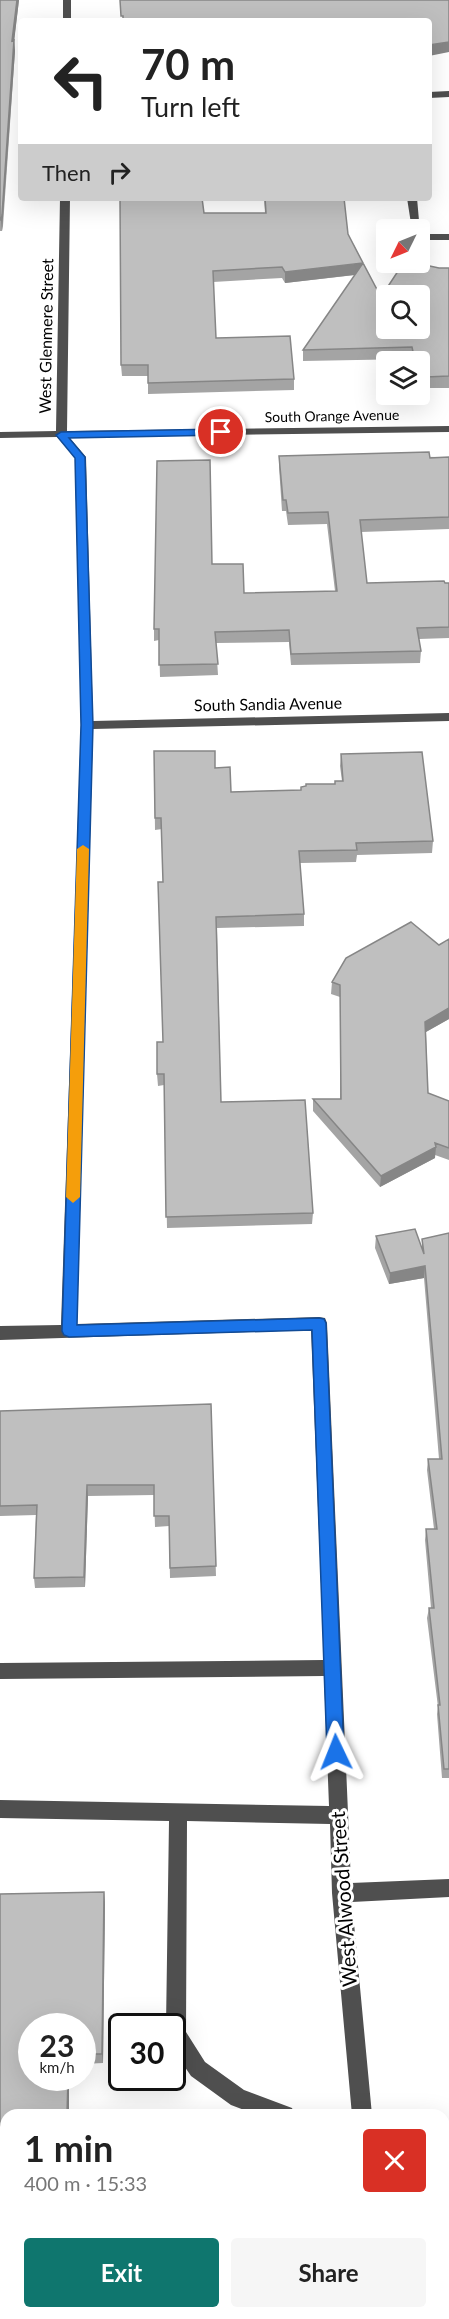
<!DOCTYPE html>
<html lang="en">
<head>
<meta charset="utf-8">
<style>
  :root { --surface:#fff; --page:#f6f6f6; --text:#222; --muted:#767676; --accent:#0f766e }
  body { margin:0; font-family:Lato,sans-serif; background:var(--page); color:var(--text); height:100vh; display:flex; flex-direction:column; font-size:22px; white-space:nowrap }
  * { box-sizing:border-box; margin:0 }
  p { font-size:20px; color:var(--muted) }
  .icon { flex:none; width:33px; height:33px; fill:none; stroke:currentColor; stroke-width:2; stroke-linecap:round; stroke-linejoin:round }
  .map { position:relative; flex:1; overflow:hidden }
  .details { position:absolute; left:0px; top:2109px; width:450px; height:210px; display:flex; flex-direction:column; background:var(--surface); border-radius:18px 18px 0 0; box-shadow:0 6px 24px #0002 }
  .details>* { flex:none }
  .banner { position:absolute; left:18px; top:18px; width:414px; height:183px; border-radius:6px; box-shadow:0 6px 24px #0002; background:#fff; color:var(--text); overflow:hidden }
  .needle { width:39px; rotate:227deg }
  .buttons { position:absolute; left:376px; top:219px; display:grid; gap:12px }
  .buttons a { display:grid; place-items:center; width:54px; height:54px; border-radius:6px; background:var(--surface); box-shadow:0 6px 24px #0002; font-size:30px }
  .speed { position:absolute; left:18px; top:2013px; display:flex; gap:12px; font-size:30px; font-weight:700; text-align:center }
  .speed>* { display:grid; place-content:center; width:78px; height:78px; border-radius:50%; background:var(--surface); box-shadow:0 6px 24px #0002; line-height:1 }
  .speed small { font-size:15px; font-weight:400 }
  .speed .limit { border:3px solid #111; border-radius:9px; background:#fff; color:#111 }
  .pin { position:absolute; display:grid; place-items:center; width:51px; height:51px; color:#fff; margin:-26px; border:3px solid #fff; border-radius:50%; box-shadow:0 2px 6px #0007 }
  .me { position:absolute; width:66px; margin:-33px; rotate:358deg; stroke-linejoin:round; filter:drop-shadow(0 0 4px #0008) }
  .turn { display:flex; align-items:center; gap:21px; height:126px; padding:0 24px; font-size:27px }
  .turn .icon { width:78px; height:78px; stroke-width:2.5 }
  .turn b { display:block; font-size:42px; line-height:51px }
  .then { display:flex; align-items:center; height:57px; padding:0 24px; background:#0003; gap:12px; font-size:22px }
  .round { display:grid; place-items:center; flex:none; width:63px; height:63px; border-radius:6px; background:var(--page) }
  .head { display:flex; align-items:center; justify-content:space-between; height:102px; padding:0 24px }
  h1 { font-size:36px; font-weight:700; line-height:45px }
  .primary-button { display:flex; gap:12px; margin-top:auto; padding:12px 24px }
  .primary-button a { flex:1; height:69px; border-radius:6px; background:var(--accent); color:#fff; font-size:24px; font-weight:700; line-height:69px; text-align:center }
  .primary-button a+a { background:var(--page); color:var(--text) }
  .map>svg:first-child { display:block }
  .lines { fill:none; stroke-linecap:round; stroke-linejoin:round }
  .minor { fill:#4f4f4f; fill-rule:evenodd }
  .wall { fill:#a4a4a4 }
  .shaded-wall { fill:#868686 }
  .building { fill:#bfbfbf; stroke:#868686; stroke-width:1.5; fill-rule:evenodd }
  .route { fill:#1a73e8; stroke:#114b97; stroke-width:1.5 }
  .slow { fill:#f59e0b }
  .labels { text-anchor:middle; stroke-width:6; stroke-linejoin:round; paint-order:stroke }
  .far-street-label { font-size:14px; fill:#000; stroke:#fff }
  .street-label { font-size:16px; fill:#000; stroke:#fff }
  .near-street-label { font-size:20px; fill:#000; stroke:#fff }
</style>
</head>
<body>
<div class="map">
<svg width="449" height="2319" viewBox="0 0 449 2319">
  <rect width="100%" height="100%" fill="#fff"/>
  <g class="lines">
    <path class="minor" d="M 63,0 L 71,0 L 71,21 L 63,21 Z
      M 449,91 L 449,97 L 429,98 L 429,92 Z
      M 60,198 L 70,198 L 67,431 L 449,426 L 449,432 L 69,437 L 86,457 L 93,721 L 449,713 L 449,721 L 93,729 L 77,1324 L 319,1317 L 325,1318 L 327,1323 L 351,1883 L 449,1879 L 449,1897 L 352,1902 L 372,2115 L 352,2115 L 332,1893 L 330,1824 L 187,1821 L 186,2032 L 205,2062 L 244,2090 L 292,2108 L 295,2115 L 257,2115 L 231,2105 L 191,2076 L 172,2048 L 172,2026 L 166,2026 L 169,1821 L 0,1818 L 0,1800 L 329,1806 L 324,1676 L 0,1679 L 0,1663 L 324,1660 L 311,1330 L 0,1340 L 0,1326 L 61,1325 L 81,725 L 75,457 L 57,437 L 0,438 L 0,432 L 56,431 Z
      M 407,198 L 417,198 L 420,232 L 420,230 L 412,230 Z
      M 420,234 L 449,234 L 449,240 L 420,240 Z
      M 369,2313 L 391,2313 L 391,2319 L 369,2319 Z"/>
  </g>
  <path class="wall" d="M 0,0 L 19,0 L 14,40 L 15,51 L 3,226 L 2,231 L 0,231 Z
    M 264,198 L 344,198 L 348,234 L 381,297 L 439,268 L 449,268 L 449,388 L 425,388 L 423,372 L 420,372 L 420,362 L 412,362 L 411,359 L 303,361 L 303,350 L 355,275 L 285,283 L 282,278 L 213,282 L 216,338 L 294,379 L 294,390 L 148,394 L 148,376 L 122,376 L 121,365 L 204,213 L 265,213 Z
    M 279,456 L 449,457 L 449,529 L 361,532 L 367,583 L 449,583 L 449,638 L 419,639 L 421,651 L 420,663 L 291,665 L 289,642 L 216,643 L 218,675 L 160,677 L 159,640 L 154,641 L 154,629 L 212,564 L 244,593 L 335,591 L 327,524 L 288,525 L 286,511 L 282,511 L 279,467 Z
    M 154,751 L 215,768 L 231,792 L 301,790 L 335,784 L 342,781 L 340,766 L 341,754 L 433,841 L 432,853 L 357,855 L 356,862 L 300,863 L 304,914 L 304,926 L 217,928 L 221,1102 L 313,1213 L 312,1224 L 167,1228 L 164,1085 L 158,1086 L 157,1074 L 163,1042 L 163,882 L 162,829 L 155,830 Z
    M 449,939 L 449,1019 L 426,1032 L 428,1093 L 449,1101 L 449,1160 L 435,1155 L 435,1158 L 380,1187 L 313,1111 L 313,1099 L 340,1099 L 340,997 L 331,994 L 332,982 L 439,945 Z
    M 449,1233 L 449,1778 L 442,1778 L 437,1714 L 438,1707 L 427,1618 L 429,1608 L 431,1608 L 425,1540 L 426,1529 L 434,1529 L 427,1470 L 428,1459 L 439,1459 L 424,1278 L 389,1284 L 375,1248 L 376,1236 L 422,1248 L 422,1239 Z
    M 211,1404 L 216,1576 L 170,1578 L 169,1526 L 155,1527 L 154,1495 L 88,1496 L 85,1587 L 35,1588 L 34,1578 L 36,1515 L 0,1516 L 0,1411 Z
    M 104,1892 L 105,1903 L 103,2063 L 82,2064 L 82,2026 L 32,2026 L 69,2078 L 69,2115 L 6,2115 L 6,2159 L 0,2159 L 0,1894 Z
    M 0,2257 L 6,2263 L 6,2313 L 56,2313 L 62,2319 L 16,2319 L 0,2309 Z"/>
  <path class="shaded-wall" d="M 17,0 L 19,0 L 13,51 L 12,41 Z
    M 14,40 L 15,51 L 2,231 L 1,220 Z
    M 449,42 L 449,52 L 429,56 L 429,45 Z
    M 363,263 L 362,274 L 285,283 L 285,272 Z
    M 449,1008 L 449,1019 L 424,1033 L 425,1022 Z
    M 436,1147 L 435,1158 L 380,1187 L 381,1176 Z
    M 425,1266 L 424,1278 L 389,1284 L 390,1273 Z
    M 87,1485 L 88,1496 L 85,1587 L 84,1577 Z
    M 104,1892 L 105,1903 L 103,2063 L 102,2054 Z
    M 68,2078 L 69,2078 L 69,2115 L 67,2115 Z"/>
  <path class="building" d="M 0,0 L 17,0 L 12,41 L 14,40 L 2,215 L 1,220 L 0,220 Z
    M 120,0 L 449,0 L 449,42 L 429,45 L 429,21 L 123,21 L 123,16 L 121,16 Z
    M 120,198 L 202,198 L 204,213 L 266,213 L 265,198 L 344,198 L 348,234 L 363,263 L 285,272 L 282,267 L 213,271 L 216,338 L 290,336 L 294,379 L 148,383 L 148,365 L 121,365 Z
    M 404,262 L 411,262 L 439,268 L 449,268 L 449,376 L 426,377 L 424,360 L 415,361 L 412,347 L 303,350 L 363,263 L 381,297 ZM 387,296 L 420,296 L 420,328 L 387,328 Z
    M 429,452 L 430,458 L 449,457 L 449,517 L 360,520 L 367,583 L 444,581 L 445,583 L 449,583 L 449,627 L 417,628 L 421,651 L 291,654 L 289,630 L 215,632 L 218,664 L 159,665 L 159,629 L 154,629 L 157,461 L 210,460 L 212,564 L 243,564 L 244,593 L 337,591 L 328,512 L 288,513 L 286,500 L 283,500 L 279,456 Z
    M 154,751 L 215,751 L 215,768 L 230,767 L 231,792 L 301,790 L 301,787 L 306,786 L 306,784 L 335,784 L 335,781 L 343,781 L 341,754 L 422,752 L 433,841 L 356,843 L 357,850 L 299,851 L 304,914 L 216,917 L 221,1102 L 305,1100 L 313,1213 L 166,1217 L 164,1074 L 157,1074 L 157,1042 L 163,1042 L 158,882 L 163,882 L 161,818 L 155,818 Z
    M 411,922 L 439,945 L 449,939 L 449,1008 L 425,1022 L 428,1093 L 449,1101 L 449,1148 L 435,1143 L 436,1147 L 381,1176 L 313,1099 L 341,1099 L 340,985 L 332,982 L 346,958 Z
    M 415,1229 L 424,1254 L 422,1239 L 449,1233 L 449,1769 L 444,1769 L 438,1705 L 440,1705 L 429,1608 L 434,1608 L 426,1529 L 437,1529 L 428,1459 L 442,1459 L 425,1266 L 390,1273 L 376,1236 Z
    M 211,1404 L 216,1566 L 170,1568 L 169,1516 L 154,1516 L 154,1485 L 87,1485 L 84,1577 L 34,1578 L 37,1505 L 0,1506 L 0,1411 Z
    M 104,1892 L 102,2054 L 82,2054 L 82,2026 L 32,2026 L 32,2078 L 68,2078 L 67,2115 L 6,2115 L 6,2150 L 0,2150 L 0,1894 Z
    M 0,2257 L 6,2263 L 6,2307 L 0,2303 Z
    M 16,2313 L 56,2313 L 62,2319 L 26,2319 Z
    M 69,2313 L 207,2313 L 207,2319 L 69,2319 Z"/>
  <path class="route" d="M 221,429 L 226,432 L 224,435 L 69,438 L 85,457 L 93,725 L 77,1325 L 319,1318 L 324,1319 L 326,1323 L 344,1752 L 342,1758 L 336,1760 L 330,1758 L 327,1752 L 312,1330 L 69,1337 L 64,1335 L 62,1331 L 81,725 L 75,458 L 56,435 L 61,432 Z"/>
  <path class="slow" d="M 83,845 L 89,849 L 80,1197 L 73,1203 L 66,1197 L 77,849 Z"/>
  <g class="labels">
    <g class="far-street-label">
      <text transform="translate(332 416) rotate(-1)" y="5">South Orange Avenue</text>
    </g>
    <g class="street-label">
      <text transform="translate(46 336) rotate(-89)" y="6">West Glenmere Street</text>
      <text transform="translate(268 704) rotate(-1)" y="6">South Sandia Avenue</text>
    </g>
    <g class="near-street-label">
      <text transform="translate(344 1899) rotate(-94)" y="7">West Alwood Street</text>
    </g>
  </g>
</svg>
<div class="buttons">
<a><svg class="needle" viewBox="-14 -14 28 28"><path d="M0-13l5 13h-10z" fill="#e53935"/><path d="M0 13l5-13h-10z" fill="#767676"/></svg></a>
<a><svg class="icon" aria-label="search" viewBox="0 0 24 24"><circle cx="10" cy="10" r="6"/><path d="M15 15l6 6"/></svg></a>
<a><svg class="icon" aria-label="layers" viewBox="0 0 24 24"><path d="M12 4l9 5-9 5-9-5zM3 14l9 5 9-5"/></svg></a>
</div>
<div class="speed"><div>23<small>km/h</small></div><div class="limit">30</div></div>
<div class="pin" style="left:221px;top:432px;background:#d93025"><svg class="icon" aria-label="arrive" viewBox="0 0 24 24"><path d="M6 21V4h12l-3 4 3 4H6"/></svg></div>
<svg class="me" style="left:336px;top:1752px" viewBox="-20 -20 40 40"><path d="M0-17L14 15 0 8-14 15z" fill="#1a73e8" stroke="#fff" stroke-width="4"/></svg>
<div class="banner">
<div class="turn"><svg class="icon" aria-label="left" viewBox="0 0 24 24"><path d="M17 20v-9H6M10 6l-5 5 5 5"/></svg><div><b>70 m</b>Turn left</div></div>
<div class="then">Then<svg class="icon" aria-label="right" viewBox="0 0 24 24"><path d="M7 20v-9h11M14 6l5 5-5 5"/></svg></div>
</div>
<section class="details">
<div class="head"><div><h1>1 min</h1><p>400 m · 15:33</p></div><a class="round" style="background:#d93025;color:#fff"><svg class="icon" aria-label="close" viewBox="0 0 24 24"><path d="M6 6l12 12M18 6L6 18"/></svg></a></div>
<div class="primary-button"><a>Exit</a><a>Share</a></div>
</section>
</div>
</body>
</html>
